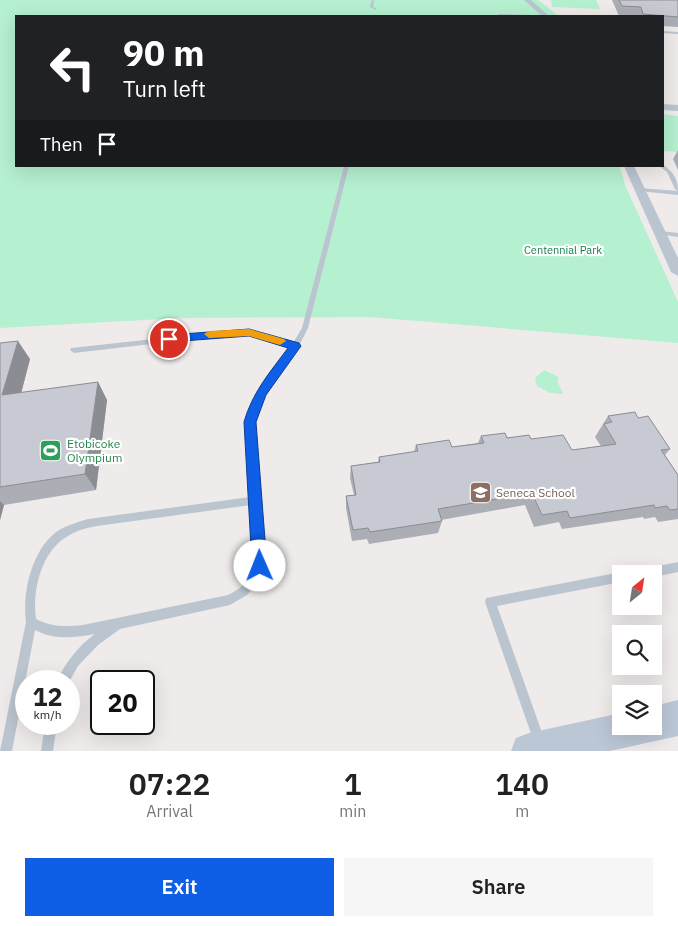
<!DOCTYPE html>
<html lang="en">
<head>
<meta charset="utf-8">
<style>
  :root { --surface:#fff; --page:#f6f6f6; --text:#222; --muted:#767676; --accent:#0e5fe5 }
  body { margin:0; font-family:"IBM Plex Sans",sans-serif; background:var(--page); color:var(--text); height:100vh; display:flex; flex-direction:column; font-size:19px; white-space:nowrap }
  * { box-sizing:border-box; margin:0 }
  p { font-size:16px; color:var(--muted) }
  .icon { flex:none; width:28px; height:28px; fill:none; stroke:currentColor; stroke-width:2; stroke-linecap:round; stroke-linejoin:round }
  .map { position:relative; height:751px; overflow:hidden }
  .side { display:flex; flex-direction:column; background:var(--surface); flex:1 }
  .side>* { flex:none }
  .guide { position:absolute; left:15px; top:15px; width:649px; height:152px; border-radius:0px; box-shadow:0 5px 20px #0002; background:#202124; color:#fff; overflow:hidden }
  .needle { width:32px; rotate:30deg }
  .tools { position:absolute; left:612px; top:565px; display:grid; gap:10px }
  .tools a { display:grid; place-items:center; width:50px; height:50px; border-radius:0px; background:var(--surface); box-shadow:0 5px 20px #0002; font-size:25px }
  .speed { position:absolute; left:15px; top:670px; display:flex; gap:10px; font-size:25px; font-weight:700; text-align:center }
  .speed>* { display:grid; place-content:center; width:65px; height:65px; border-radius:50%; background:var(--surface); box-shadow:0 5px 20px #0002; line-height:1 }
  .speed small { font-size:12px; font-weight:400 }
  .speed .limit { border:2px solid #111; border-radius:8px; background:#fff; color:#111 }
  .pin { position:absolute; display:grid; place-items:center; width:42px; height:42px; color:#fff; margin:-21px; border:2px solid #fff; border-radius:50%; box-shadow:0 1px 5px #0007 }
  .me { position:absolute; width:55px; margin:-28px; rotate:359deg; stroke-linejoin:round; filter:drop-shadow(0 0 4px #0008) }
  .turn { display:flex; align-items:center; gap:18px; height:105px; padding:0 25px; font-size:22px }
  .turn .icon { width:65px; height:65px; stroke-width:2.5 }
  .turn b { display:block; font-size:35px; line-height:42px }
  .then { display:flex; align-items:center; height:48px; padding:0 25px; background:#0003; gap:10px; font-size:19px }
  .eta { display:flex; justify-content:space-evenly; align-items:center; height:85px; text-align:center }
  .eta b { font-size:30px; font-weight:600; line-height:35px }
  .action { display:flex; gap:10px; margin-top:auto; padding:10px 25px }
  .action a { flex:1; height:58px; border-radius:0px; background:var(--accent); color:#fff; font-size:20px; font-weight:600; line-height:58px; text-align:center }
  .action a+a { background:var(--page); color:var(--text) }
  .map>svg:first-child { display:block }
  .green { fill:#b5f0d0 }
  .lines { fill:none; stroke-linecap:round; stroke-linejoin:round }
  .lane { fill:#bbc5cf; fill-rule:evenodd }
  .street { fill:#bbc5cf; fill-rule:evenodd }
  .secondary { fill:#bcc7d6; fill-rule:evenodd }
  .wall { fill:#abaeb5 }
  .shaded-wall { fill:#8b8d93 }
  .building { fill:#c7cad2; stroke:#8b8d93 }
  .route { fill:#0e5fe5; stroke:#093e95 }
  .slow { fill:#f59e0b }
  .labels { text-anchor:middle; stroke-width:4.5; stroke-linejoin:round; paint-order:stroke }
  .far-park-label { font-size:11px; fill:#117e4e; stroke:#fff }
  .leisure-label { font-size:12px; fill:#27864d; stroke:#fff; text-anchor:start }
  .education-label { font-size:12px; fill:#785e54; stroke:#fff; text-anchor:start }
</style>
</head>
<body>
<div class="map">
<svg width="678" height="751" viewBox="0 0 678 751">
  <rect width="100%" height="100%" fill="#efebeb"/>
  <path class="green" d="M 0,0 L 538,0 L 559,16 L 16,16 L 16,166 L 620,166 L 625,185 L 678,302 L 678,343 L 370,317 L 180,318 L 0,328 Z
    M 551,0 L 596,0 L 600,9 L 552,7 Z
    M 662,114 L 678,116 L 678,152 L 663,151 Z
    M 544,370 L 559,377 L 557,381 L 563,393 L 562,394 L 550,393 L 537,386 L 535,378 Z"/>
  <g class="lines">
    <path class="lane" d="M 372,0 L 374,0 L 373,7 L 376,8 L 376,10 L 370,7 Z
      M 499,14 L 533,15 L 535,16 L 498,16 Z
      M 662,31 L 678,32 L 678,34 L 662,33 Z
      M 663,165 C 673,171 678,179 678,191 L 675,189 L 667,172 L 659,166 L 662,166 Z
      M 344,166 L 349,166 L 308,328 L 298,348 L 264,396 L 259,406 L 254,423 L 258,483 L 265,546 L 265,559 L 263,571 L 256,585 L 247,595 L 230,605 L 120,629 L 98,645 L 78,666 L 69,682 L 57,681 C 65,663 79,645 95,634 C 74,638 54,640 35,630 L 12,751 L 0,751 L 26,622 C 22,592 32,548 59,530 C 68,525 78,522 88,519 L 250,497 L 246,430 L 247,419 L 251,406 L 258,392 L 290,347 L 260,337 L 237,334 L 74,353 L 70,350 L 71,348 L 237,330 L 260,333 L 293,343 L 302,328 ZM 251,505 C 253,526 262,559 249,578 C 244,586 236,591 228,595 L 83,625 C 66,627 51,627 36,619 C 32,591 41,551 68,536 C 77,530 87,528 97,526 Z
      M 640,188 L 678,191 L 678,195 L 638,191 L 638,189 Z
      M 660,231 L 678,233 L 678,237 L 658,234 L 657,233 Z
      M 678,562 L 678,572 L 654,577 L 654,574 L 637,574 L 638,570 L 642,569 Z
      M 621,572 L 625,574 L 621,574 L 621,582 L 497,606 L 545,741 L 543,745 L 539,747 L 535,745 L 485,602 L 486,598 Z
      M 45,724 L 57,724 L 53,751 L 41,751 Z"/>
    <path class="street" d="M 524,0 L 531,0 L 549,16 L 542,16 Z
      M 662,104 L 678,105 L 678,111 L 662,110 Z
      M 624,166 L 634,166 L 678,258 L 678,276 L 671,272 Z"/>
    <path class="secondary" d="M 678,700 L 678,736 L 610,751 L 511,751 L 516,738 L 529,733 L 621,713 L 621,726 L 654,726 L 654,706 Z"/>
  </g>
  <path class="wall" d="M 612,0 L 678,0 L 678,27 L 662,26 L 662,16 L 619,16 Z
    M 678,150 L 678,170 L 673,159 Z
    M 0,343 L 30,359 L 21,393 L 98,382 L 107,400 L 96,490 L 4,505 L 0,520 Z
    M 608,416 L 638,418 L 670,449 L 665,455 L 678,475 L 678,519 L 658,522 L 655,517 L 644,519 L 643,517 L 562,529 L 559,522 L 534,527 L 525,505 L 441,520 L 442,521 L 438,533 L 369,544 L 367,539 L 352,541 L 346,508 L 346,496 L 354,495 L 350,478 L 351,466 L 378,462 L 379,457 L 414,452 L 416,445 L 452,447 L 478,443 L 481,436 L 531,439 L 572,450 L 601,446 L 595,437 Z"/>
  <path class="shaded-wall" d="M 18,341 L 30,359 L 16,413 L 2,395 Z
    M 98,382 L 107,400 L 96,490 L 85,474 Z
    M 0,501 L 4,505 L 0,520 Z"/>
  <path class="building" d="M 619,0 L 678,0 L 678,17 L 643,14 L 641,7 L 622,6 Z
    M 18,341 L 2,395 L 98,382 L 85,474 L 0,487 L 0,343 Z
    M 635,412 L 638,418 L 648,416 L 670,449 L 661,450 L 678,475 L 678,509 L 670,510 L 667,506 L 655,508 L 654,505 L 570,518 L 567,511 L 542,515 L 532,493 L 438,509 L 442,521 L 370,532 L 368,528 L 353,530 L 346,496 L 356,495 L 351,466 L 380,462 L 379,457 L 418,451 L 416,445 L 449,440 L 452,447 L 484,443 L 481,436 L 505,433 L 507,438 L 529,435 L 531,439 L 563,435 L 572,450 L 616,444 L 604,424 L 612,422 L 608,416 Z"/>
  <path class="route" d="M 249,329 L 299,343 L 301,346 L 266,395 L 256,422 L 267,566 L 265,572 L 260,574 L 254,572 L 252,566 L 244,422 C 252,393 270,372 288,348 L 249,336 L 169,342 L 163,339 L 169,335 Z"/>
  <path class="slow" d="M 249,329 L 284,339 L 286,341 L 280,345 L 249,336 L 209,338 L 204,334 L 209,331 Z"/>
  <defs>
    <symbol id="stadium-square" viewBox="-11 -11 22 22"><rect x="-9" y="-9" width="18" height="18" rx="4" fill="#2e9e5b" stroke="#fff"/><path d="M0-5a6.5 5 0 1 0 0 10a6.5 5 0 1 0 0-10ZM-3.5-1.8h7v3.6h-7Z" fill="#fff"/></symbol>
    <symbol id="school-square" viewBox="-11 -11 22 22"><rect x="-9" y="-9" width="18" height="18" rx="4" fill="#8d6e63" stroke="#fff"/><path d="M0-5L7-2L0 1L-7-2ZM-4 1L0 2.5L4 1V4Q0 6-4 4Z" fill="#fff"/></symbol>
  </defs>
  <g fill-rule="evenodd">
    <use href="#stadium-square" x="38" y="438" width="25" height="25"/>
    <use href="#school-square" x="468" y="480" width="25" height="25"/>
  </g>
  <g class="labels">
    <g class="far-park-label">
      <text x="563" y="254">Centennial Park</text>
    </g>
    <g class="leisure-label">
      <text x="67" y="448">Etobicoke<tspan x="67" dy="14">Olympium</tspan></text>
    </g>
    <g class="education-label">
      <text x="496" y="497">Seneca School</text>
    </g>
  </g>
</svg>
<div class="tools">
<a><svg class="needle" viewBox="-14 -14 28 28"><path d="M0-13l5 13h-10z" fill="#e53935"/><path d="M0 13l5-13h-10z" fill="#767676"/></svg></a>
<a><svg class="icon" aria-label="search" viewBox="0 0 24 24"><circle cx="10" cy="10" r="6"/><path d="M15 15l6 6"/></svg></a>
<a><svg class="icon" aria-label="layers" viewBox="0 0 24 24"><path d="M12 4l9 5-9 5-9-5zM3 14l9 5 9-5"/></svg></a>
</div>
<div class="speed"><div>12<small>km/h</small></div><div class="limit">20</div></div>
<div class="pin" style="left:169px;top:339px;background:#d93025"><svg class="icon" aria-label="arrive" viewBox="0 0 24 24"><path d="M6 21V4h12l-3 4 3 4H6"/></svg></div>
<svg class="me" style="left:260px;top:566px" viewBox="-20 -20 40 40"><circle r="19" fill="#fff"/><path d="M0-13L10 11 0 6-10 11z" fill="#0e5fe5"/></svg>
<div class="guide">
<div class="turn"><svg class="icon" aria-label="left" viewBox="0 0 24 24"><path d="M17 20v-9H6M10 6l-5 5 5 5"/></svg><div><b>90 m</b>Turn left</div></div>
<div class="then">Then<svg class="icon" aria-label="arrive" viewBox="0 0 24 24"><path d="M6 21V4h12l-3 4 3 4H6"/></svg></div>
</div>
</div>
<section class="side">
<div class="eta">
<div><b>07:22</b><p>Arrival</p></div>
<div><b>1</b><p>min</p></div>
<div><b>140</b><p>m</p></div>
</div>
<div class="action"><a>Exit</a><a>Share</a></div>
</section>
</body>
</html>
